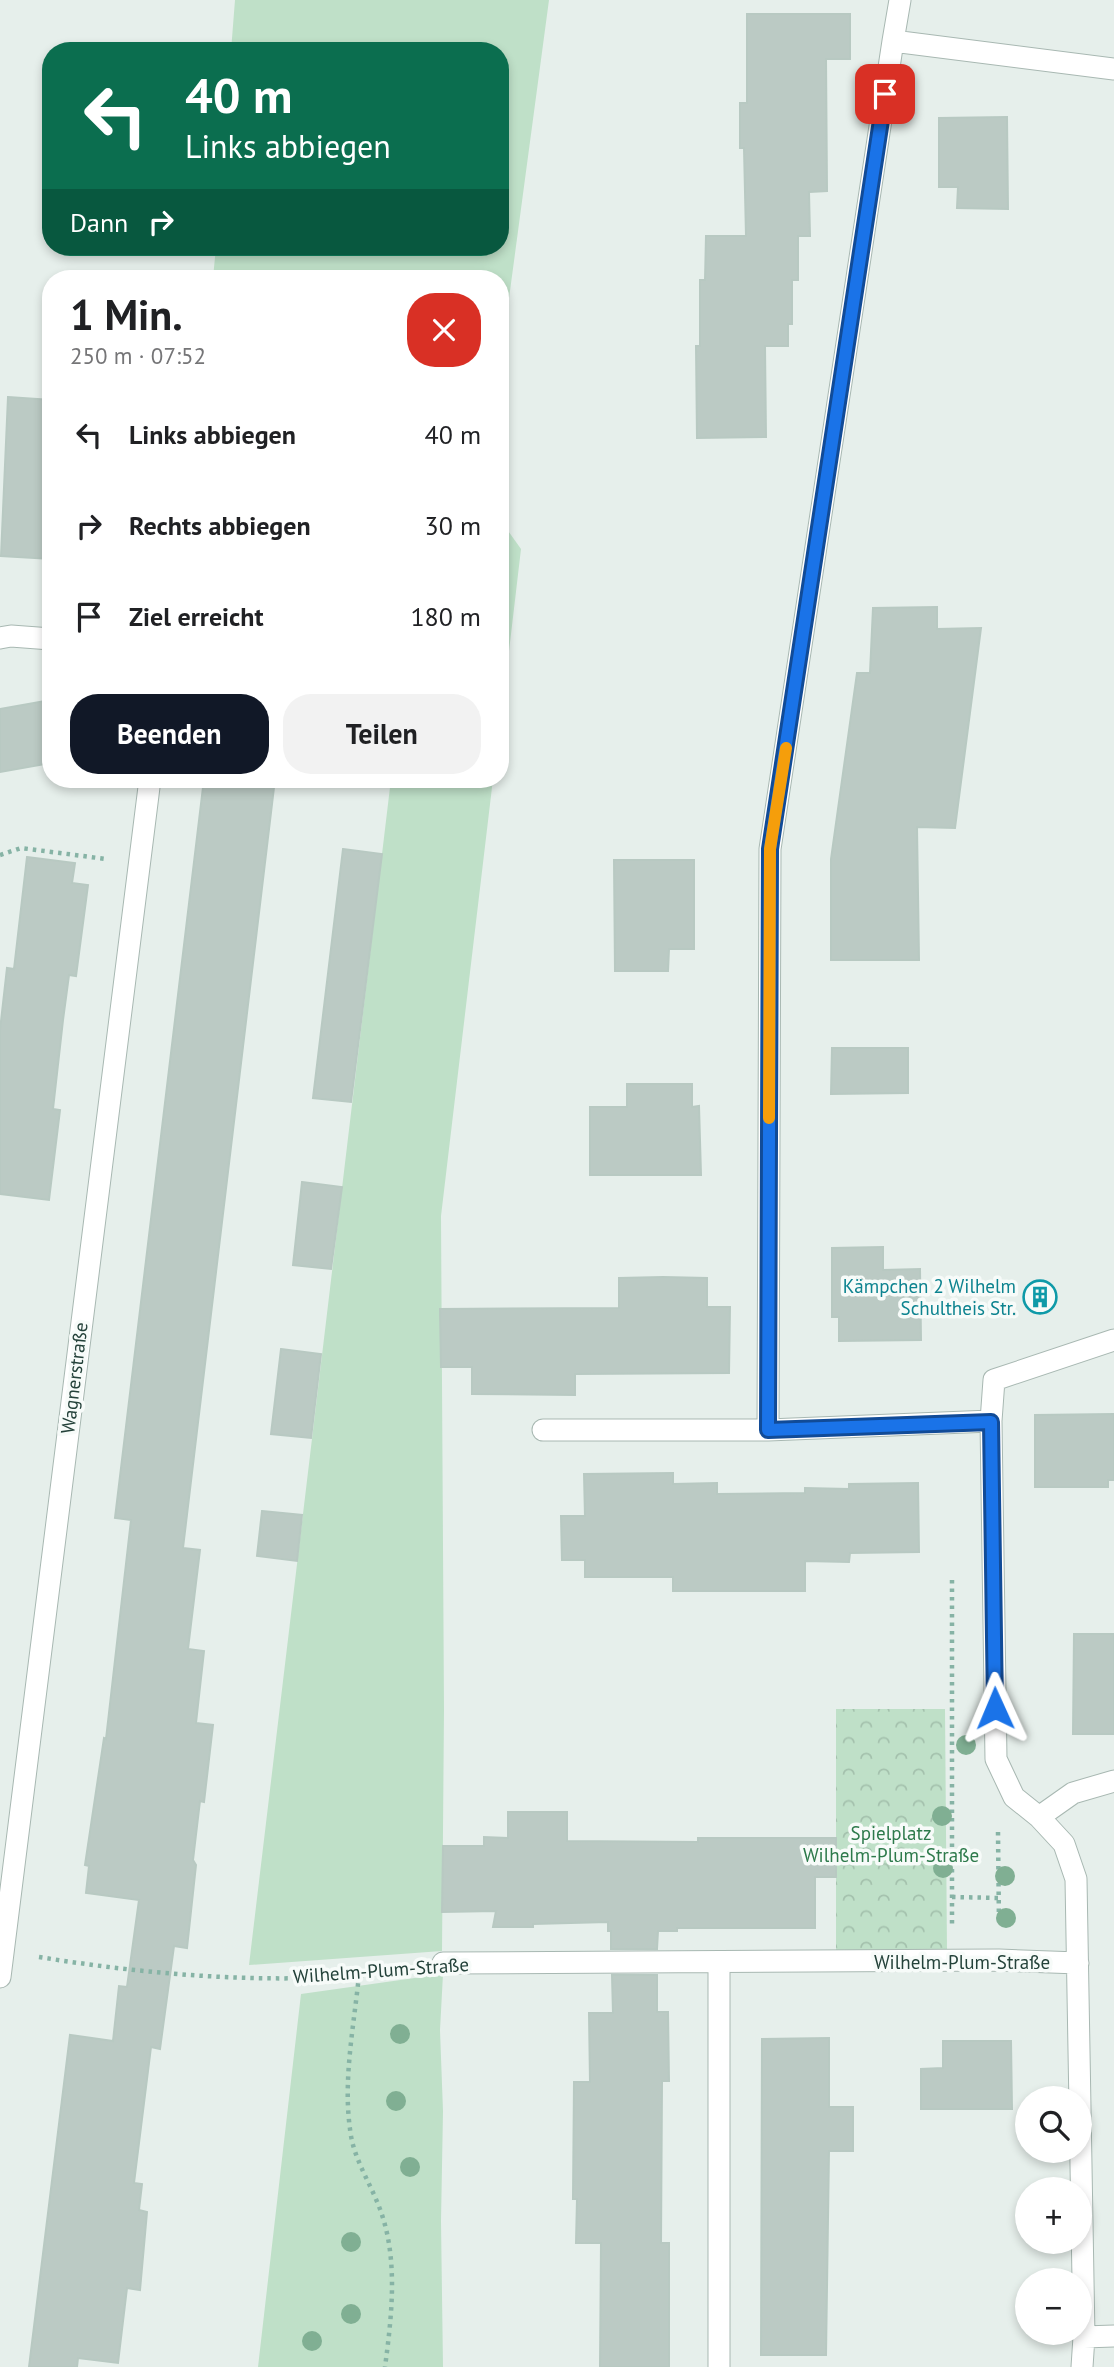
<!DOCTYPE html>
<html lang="de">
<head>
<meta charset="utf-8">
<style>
  :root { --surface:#fff; --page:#f2f2f2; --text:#202124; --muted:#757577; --accent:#111827 }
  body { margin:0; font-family:"PT Sans",sans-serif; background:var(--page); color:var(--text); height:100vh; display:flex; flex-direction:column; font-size:26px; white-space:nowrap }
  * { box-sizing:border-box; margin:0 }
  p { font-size:23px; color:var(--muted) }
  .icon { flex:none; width:38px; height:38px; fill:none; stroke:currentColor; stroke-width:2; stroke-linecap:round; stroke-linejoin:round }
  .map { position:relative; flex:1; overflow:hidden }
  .drawer { position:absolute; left:42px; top:270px; width:467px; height:518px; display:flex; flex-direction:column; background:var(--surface); border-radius:28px; box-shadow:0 4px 10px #0003 }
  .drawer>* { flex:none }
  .top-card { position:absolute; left:42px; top:42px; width:467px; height:214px; border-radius:28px; box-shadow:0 4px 10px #0003; background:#0b6e4f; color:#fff; overflow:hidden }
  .fabs { position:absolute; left:1015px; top:2086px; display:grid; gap:14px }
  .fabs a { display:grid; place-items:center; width:77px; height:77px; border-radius:50%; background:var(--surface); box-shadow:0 4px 10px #0003; font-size:35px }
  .pin { position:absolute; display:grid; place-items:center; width:60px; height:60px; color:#fff; margin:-30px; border-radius:14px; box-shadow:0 4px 10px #0006 }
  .me { position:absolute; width:77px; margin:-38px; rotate:359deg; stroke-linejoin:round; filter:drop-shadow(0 0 5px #0008) }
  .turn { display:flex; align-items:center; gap:24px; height:147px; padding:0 28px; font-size:32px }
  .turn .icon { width:91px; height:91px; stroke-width:2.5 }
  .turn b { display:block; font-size:49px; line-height:60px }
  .then { display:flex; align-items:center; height:66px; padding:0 28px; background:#0003; gap:14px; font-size:26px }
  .round { display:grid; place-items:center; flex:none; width:74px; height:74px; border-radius:28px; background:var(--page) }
  .summary { display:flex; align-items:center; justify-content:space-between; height:119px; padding:0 28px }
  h1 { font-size:42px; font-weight:700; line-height:52px }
  .button { display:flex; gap:14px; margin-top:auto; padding:14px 28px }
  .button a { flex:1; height:80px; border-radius:28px; background:var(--accent); color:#fff; font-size:28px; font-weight:700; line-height:80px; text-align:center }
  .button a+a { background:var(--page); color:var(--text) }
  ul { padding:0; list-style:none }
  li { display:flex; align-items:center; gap:21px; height:91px; padding:0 28px }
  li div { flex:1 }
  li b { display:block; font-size:26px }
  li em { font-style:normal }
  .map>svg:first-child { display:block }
  .grass { fill:#bfe0c8 }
  .park { fill:url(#park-crowns) }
  .building { fill:#bbcac4; stroke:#b8c9c2; stroke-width:2 }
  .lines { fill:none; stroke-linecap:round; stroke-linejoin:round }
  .street-casing { stroke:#a8b8b2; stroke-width:23 }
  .path { stroke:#86b3a5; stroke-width:4.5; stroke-dasharray:3.5 5; stroke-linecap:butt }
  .street { stroke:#fff; stroke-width:21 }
  .tree { fill:#80af93 }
  .route-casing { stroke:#114b97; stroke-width:18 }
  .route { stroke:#1a73e8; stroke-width:12 }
  .slow { stroke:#f59e0b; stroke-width:12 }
  .labels { text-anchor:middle; stroke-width:7; stroke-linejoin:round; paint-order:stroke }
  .culture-label { font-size:19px; fill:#0d838f; stroke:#f7fbf9; text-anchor:end }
  .street-label { font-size:19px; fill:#24423a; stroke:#f7fbf9 }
  .park-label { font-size:19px; fill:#2d7a4b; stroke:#f7fbf9 }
</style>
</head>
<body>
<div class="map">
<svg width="1114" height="2367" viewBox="0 0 1114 2367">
  <defs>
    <pattern id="park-crowns" width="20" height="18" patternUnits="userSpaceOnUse" patternTransform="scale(1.75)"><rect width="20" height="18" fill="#bfe0c8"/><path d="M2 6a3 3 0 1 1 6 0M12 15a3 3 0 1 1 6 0" fill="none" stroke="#a4c1ad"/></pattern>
  </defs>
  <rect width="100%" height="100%" fill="#e6efeb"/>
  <path class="grass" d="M 235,0 L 549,0 L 501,358 L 500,278 L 213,278 L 216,247 L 500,247 L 500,51 L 231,51 Z
    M 501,521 L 521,549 L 501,719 Z
    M 391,779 L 493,779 L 441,1216 L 444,1710 L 442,1951 L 249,1965 Z
    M 443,1974 L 440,2030 L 443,2111 L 441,2221 L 443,2367 L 258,2367 L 301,1994 Z"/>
  <path class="park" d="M 836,1709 L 945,1709 L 947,1950 L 836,1950 Z"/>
  <path class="building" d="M 747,14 L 850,14 L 850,59 L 826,59 L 827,191 L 809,192 L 810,236 L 798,236 L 798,280 L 792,280 L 792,324 L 788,324 L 788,346 L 765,346 L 766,437 L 697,438 L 696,346 L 700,346 L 700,280 L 705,280 L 706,236 L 746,236 L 744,148 L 740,148 L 740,103 L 747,103 Z
    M 1007,117 L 1008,209 L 957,208 L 958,187 L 939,187 L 939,118 Z
    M 8,397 L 51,400 L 51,559 L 1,556 Z
    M 937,607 L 937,629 L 981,628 L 955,828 L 917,827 L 919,960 L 831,960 L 831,859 L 857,673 L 870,673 L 873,608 Z
    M 51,700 L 51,763 L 0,772 L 0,709 Z
    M 204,779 L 275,779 L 183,1548 L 200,1550 L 188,1649 L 204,1651 L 196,1723 L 213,1725 L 204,1802 L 200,1801 L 193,1860 L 196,1865 L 187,1948 L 174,1946 L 160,2049 L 151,2047 L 134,2183 L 142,2184 L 139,2210 L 147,2212 L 140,2290 L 127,2288 L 118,2363 L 78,2358 L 77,2367 L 29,2367 L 70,2035 L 113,2041 L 119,1986 L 127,1987 L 139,1900 L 86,1893 L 89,1866 L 85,1865 L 104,1738 L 106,1739 L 131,1520 L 115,1518 Z
    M 343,849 L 382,854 L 351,1102 L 313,1098 Z
    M 27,857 L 75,863 L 72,883 L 88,885 L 76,976 L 69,975 L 63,1020 L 53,1109 L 60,1110 L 49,1200 L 0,1194 L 0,1030 L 7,968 L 14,969 Z
    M 614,860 L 694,860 L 694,949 L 669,949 L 668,971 L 615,971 Z
    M 832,1048 L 908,1048 L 908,1093 L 831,1094 Z
    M 627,1084 L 692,1084 L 692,1107 L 699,1106 L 701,1175 L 590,1175 L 590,1107 L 627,1107 Z
    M 302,1182 L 342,1187 L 331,1269 L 293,1265 Z
    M 883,1247 L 883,1270 L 920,1269 L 921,1340 L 839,1341 L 839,1317 L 832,1317 L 832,1248 Z
    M 663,1277 L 707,1278 L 707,1307 L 730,1307 L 729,1373 L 575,1374 L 575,1395 L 472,1394 L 472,1367 L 441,1367 L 440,1309 L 619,1308 L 619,1278 Z
    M 281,1349 L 321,1354 L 311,1438 L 271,1434 Z
    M 1114,1414 L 1114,1480 L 1108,1480 L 1108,1487 L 1035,1487 L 1035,1415 Z
    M 673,1473 L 673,1484 L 717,1483 L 717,1494 L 805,1493 L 805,1488 L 849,1489 L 849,1484 L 918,1483 L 919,1552 L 850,1553 L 849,1562 L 805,1561 L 805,1591 L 673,1591 L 673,1577 L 585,1577 L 585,1560 L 562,1560 L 561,1516 L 585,1516 L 584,1474 Z
    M 262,1511 L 302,1515 L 297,1561 L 257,1556 Z
    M 1074,1634 L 1114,1634 L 1114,1734 L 1073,1734 Z
    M 508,1812 L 567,1812 L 567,1841 L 698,1842 L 698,1838 L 836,1838 L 836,1877 L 815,1877 L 815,1928 L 677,1928 L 677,1931 L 658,1931 L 657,1949 L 611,1949 L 611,1931 L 608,1931 L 608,1922 L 533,1924 L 533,1927 L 493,1927 L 496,1911 L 442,1912 L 443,1846 L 484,1846 L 484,1837 L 508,1838 Z
    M 612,1975 L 657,1975 L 657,2012 L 668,2012 L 669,2081 L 662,2081 L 661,2243 L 669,2243 L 669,2367 L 600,2367 L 601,2243 L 576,2243 L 577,2199 L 573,2199 L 574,2082 L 590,2082 L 589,2013 L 613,2013 Z
    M 829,2038 L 829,2107 L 853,2107 L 853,2151 L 829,2151 L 826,2355 L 761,2355 L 762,2039 Z
    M 943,2041 L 1011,2041 L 1012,2109 L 921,2109 L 921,2069 L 943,2068 Z"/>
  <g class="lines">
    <defs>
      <path id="street" d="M 900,0 L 893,41 L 1114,69
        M 0,638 L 11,636 L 51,639
        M 543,1430 L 768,1430 L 770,849 L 893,41
        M 768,1430 L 991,1421
        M 1039,1817 L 1073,1793 L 1114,1781
        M 719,1962 L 719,2367
        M 443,1963 L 999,1960 L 1078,1963
        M 0,1977 L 150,779
        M 1084,2337 L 1114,2336
        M 1082,2367 L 1084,2337 L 1076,1879 L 1064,1844 L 1039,1817 L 1014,1797 L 996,1759 L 991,1421 L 994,1380 L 1114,1340"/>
    </defs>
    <use href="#street" class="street-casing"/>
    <path class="path" d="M 0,855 L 21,848 L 106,859
      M 952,1580 L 952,1925
      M 998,1832 L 999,1925
      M 952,1897 L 999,1898
      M 39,1957 C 144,1974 250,1983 356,1976 C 374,1974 391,1968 409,1966
      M 359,1975 C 354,2025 343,2079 350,2129 C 353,2157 368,2179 378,2204 C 399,2255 392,2314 385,2367"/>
    <use href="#street" class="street"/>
  </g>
  <g class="tree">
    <circle cx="966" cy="1745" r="10"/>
    <circle cx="942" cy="1816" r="10"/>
    <circle cx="943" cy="1868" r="10"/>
    <circle cx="1005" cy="1876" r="10"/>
    <circle cx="1006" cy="1918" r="10"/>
    <circle cx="400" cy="2034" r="10"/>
    <circle cx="396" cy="2101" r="10"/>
    <circle cx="410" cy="2167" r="10"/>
    <circle cx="351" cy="2242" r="10"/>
    <circle cx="351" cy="2314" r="10"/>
    <circle cx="312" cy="2341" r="10"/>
  </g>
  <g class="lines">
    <defs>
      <path id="route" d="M 885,94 L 770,849 L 768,1430 L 991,1422 L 995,1708"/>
    </defs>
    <use href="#route" class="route-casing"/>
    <use href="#route" class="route"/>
    <path class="slow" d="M 769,1118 L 770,849 L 786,748"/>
  </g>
  <defs>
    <symbol id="building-ring" viewBox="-11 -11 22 22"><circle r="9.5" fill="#f7fbf9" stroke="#0f9aa8" stroke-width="1.5"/><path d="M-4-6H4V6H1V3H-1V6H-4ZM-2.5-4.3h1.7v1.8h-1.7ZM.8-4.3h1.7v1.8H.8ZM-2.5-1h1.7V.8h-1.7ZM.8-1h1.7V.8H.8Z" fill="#0f9aa8"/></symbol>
  </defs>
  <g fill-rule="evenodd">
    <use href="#building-ring" x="1021" y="1278" width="38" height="38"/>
  </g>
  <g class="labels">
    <g class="culture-label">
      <text x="1016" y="1293">Kämpchen 2 Wilhelm<tspan x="1016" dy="22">Schultheis Str.</tspan></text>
    </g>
    <g class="street-label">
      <text transform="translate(74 1378) rotate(-83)" y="7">Wagnerstraße</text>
      <text x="962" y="1969">Wilhelm-Plum-Straße</text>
      <text transform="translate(381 1970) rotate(-4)" y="7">Wilhelm-Plum-Straße</text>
    </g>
    <g class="park-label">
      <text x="891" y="1840">Spielplatz<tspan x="891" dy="22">Wilhelm-Plum-Straße</tspan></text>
    </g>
  </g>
</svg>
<div class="fabs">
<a><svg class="icon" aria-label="search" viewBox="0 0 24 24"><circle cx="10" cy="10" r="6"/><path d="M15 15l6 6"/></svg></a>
<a>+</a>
<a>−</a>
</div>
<div class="pin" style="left:885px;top:94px;background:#d93025"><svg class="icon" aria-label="arrive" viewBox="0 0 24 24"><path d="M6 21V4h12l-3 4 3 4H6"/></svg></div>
<svg class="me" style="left:995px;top:1708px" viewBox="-20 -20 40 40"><path d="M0-17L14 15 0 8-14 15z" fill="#1a73e8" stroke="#fff" stroke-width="4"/></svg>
<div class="top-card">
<div class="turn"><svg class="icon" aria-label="left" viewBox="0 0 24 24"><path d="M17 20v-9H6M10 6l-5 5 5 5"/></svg><div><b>40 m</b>Links abbiegen</div></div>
<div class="then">Dann<svg class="icon" aria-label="right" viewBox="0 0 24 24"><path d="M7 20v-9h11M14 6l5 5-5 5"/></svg></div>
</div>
<section class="drawer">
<div class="summary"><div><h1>1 Min.</h1><p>250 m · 07:52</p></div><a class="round" style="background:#d93025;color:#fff"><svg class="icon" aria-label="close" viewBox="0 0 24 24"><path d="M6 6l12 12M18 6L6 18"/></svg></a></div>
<ul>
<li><svg class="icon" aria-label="left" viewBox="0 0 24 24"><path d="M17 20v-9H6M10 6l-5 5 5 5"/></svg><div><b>Links abbiegen</b></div><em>40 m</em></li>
<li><svg class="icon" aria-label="right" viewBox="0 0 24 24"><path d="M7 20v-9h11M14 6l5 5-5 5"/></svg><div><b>Rechts abbiegen</b></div><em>30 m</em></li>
<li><svg class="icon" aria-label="arrive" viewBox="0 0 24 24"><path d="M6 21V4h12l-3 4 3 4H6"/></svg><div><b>Ziel erreicht</b></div><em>180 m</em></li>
</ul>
<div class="button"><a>Beenden</a><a>Teilen</a></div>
</section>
</div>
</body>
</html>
